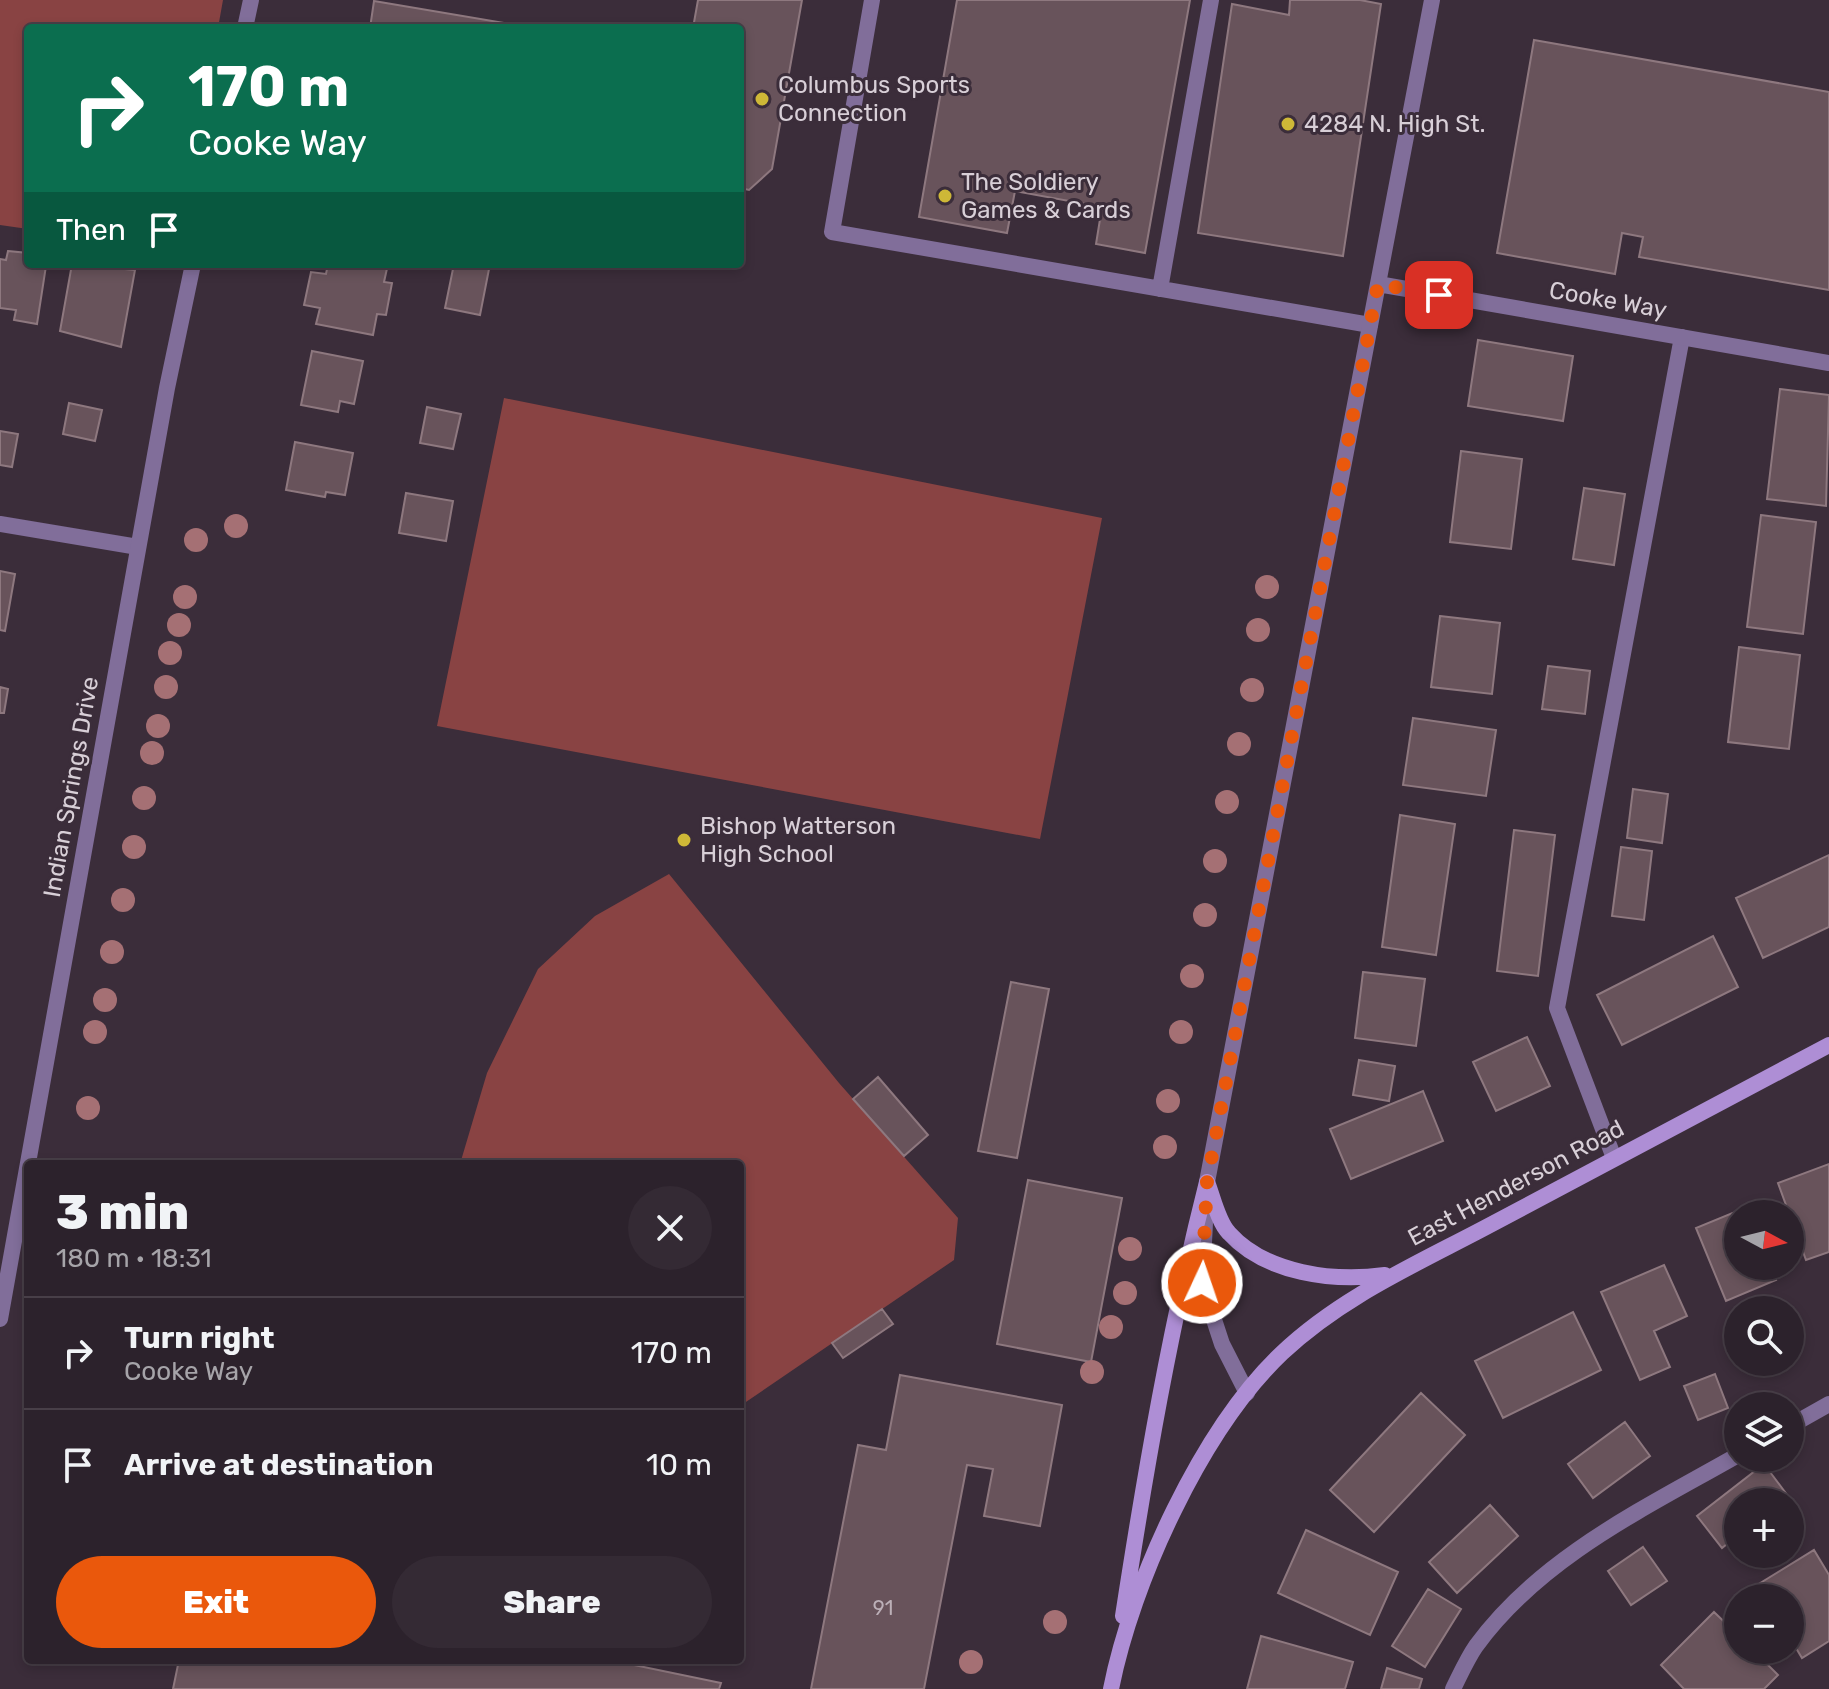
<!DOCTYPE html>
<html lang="en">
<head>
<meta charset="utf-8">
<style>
  :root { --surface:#2c222c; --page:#342a34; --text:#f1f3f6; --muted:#a6a4a9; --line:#483f48; --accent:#ea580c }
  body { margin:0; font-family:Rubik,sans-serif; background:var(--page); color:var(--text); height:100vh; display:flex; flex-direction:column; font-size:30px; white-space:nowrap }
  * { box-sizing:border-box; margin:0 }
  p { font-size:26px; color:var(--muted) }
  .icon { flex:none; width:44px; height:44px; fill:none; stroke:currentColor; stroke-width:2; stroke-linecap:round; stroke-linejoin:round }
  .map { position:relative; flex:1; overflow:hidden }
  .details { position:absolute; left:24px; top:1160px; width:720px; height:504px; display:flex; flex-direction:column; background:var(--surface); border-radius:8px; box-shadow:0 4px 12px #0003,0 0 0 2px var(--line) }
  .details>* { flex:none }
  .banner { position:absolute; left:24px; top:24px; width:720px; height:244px; border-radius:8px; box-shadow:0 4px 12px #0003,0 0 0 2px var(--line); background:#0b6e4f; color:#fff; overflow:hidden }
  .needle { width:52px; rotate:97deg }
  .buttons { position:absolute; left:1724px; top:1200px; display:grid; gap:16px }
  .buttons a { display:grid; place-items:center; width:80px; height:80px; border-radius:50%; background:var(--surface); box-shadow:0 4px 12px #0003,0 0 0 2px var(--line); font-size:40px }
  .pin { position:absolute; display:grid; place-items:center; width:68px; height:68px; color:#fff; margin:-34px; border-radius:16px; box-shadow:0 4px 12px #0006 }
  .me { position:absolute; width:88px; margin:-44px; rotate:3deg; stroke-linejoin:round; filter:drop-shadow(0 0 6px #0008) }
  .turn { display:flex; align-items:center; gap:28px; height:168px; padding:0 32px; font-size:36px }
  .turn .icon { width:104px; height:104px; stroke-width:2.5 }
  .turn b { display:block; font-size:56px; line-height:68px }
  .then { display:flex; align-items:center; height:76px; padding:0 32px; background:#0003; gap:16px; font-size:30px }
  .round { display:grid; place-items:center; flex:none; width:84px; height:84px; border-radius:42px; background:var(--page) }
  .head { display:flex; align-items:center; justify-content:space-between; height:136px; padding:0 32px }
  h1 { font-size:48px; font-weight:800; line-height:60px }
  .primary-button { display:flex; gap:16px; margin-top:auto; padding:16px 32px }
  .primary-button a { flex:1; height:92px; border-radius:48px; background:var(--accent); color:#fff; font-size:32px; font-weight:800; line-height:92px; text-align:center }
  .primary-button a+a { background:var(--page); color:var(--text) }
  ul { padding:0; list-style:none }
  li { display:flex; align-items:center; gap:24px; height:112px; padding:0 32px; border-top:2px solid var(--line) }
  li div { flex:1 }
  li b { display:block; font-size:30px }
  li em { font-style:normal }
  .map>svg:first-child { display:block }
  .green { fill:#894343 }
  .building { fill:#68535b; stroke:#8e787f; stroke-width:2 }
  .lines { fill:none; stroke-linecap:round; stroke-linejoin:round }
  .service { stroke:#816e9a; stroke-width:16 }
  .minor { stroke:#816e9a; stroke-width:16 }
  .secondary { stroke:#ae8ed5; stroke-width:16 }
  .tree { fill:#a57074 }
  .route { stroke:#ea580c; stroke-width:14; stroke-dasharray:0 25.2 }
  .poi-dot { fill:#ceb837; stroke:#3b2d3a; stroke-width:3 }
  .labels { text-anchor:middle; stroke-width:6; stroke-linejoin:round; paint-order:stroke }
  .number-label { font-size:20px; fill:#bcb0b8 }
  .poi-label { font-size:24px; fill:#d8cfd7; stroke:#3b2d3a; text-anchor:start }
  .street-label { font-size:24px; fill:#d8cfd7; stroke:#3b2d3a }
</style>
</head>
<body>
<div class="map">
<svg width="1829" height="1689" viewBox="0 0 1829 1689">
  <rect width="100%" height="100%" fill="#3b2d3a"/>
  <path class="green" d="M 0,0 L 223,0 L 218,28 L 28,28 L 28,229 L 0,225 Z
    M 504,398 L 1102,518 L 1040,839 L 437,726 Z
    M 669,874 L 839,1083 L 958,1218 L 954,1260 L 740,1406 L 740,1164 L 460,1164 L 487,1073 L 538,969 L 595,916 Z"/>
  <path class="building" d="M 698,0 L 802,0 L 772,169 L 749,190 L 740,188 L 740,28 L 693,28 Z
    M 957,0 L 1190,0 L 1145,253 L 1096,244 L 1102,207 L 1015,191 L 1007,233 L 919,217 Z
    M 1290,0 L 1360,0 L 1381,4 L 1343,256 L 1198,233 L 1232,4 L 1289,15 Z
    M 374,1 L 534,28 L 370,28 Z
    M 1534,40 L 1829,92 L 1829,290 L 1639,257 L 1643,237 L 1622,233 L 1615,274 L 1497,253 Z
    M 8,251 L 28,253 L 28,264 L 46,266 L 37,324 L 14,320 L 16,310 L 0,308 L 0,259 L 6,260 Z
    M 72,264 L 135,270 L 121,347 L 60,331 Z
    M 328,264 L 388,264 L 384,282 L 392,283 L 386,315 L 377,314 L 373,335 L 316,324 L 320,308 L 304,305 L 311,272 L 326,274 Z
    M 454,264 L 490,264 L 480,315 L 445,308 Z
    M 1478,340 L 1573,356 L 1563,421 L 1468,406 Z
    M 312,351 L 363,361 L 354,404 L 340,401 L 338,412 L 301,405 Z
    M 1780,389 L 1829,395 L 1826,506 L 1767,499 Z
    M 69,403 L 102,410 L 95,441 L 63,434 Z
    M 427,407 L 461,414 L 453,449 L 420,443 Z
    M 0,431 L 18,434 L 12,467 L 0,465 Z
    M 295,442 L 353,453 L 345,495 L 326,492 L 325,497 L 286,490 Z
    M 1461,451 L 1522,459 L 1511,549 L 1450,542 Z
    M 1584,488 L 1625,494 L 1614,565 L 1573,559 Z
    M 406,493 L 453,501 L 446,541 L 399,533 Z
    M 1761,515 L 1816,522 L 1803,634 L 1747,627 Z
    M 0,571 L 15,574 L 5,631 L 0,630 Z
    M 1440,616 L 1500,623 L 1492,694 L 1431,687 Z
    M 1739,647 L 1800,655 L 1789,749 L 1728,742 Z
    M 1548,666 L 1590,671 L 1585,714 L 1542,709 Z
    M 0,687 L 8,689 L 4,713 L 0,713 Z
    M 1413,718 L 1496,730 L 1486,796 L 1403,785 Z
    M 1633,789 L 1668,794 L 1662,843 L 1627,838 Z
    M 1400,815 L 1455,824 L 1436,955 L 1382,947 Z
    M 1514,830 L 1555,835 L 1538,976 L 1497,971 Z
    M 1621,847 L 1652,851 L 1644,920 L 1612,916 Z
    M 1829,855 L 1829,927 L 1763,958 L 1736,898 Z
    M 1713,936 L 1738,987 L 1622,1045 L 1597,995 Z
    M 1363,972 L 1425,979 L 1416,1046 L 1355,1038 Z
    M 1011,982 L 1049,989 L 1017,1158 L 978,1151 Z
    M 1527,1037 L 1550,1086 L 1496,1111 L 1473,1062 Z
    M 1359,1060 L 1395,1066 L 1389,1101 L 1353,1095 Z
    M 878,1077 L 928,1135 L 904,1156 L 853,1099 Z
    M 1423,1091 L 1443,1141 L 1351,1179 L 1330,1129 Z
    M 1829,1164 L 1829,1252 L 1806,1260 L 1778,1183 Z
    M 1028,1180 L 1122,1198 L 1091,1362 L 997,1344 Z
    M 1747,1207 L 1749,1214 L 1738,1214 L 1738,1266 L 1770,1266 L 1776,1280 L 1726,1301 L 1696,1228 Z
    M 1664,1265 L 1687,1316 L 1654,1331 L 1670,1367 L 1640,1380 L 1601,1292 Z
    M 882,1309 L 893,1324 L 843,1358 L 832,1343 Z
    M 1573,1312 L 1601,1370 L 1503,1418 L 1475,1361 Z
    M 1715,1374 L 1728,1408 L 1698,1420 L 1684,1386 Z
    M 900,1375 L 1062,1405 L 1040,1526 L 984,1516 L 993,1469 L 967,1465 L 924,1689 L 811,1689 L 858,1445 L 886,1450 Z
    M 1421,1393 L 1465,1435 L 1374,1532 L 1330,1490 Z
    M 1625,1422 L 1650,1456 L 1593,1498 L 1568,1464 Z
    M 1764,1464 L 1788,1496 L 1781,1502 L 1738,1502 L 1738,1535 L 1722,1548 L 1697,1516 Z
    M 1490,1505 L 1518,1536 L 1457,1593 L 1429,1562 Z
    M 1306,1530 L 1398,1572 L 1370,1635 L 1278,1593 Z
    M 1643,1547 L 1667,1581 L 1631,1605 L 1608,1571 Z
    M 1814,1550 L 1829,1575 L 1829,1641 L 1802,1658 L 1790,1638 L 1790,1598 L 1765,1598 L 1757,1585 Z
    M 1428,1589 L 1461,1609 L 1425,1667 L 1392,1646 Z
    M 1714,1612 L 1738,1635 L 1738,1650 L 1753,1650 L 1778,1675 L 1764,1689 L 1684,1689 L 1661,1665 Z
    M 1261,1636 L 1353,1662 L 1345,1689 L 1247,1689 Z
    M 179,1660 L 610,1660 L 721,1683 L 719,1689 L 173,1689 Z
    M 1387,1668 L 1422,1679 L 1419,1689 L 1381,1689 Z"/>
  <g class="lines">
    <path class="service" d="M 872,0 L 832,232 L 1370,325
      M 1160,289 L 1211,0
      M 0,524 L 138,547
      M 1614,1158 L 1557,1008 L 1682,337
      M 1790,1426 L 1829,1404
      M 1453,1689 C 1460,1675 1467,1659 1476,1646 C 1541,1557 1645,1508 1738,1455"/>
    <path class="minor" d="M 245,28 L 251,0
      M 1378,284 L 1829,363
      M 0,1319 L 167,388 L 193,264
      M 1247,1393 L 1222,1344 L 1202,1283 L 1207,1182 L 1432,0"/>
    <path class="secondary" d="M 1207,1182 C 1213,1197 1218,1222 1229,1233 C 1266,1274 1334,1282 1385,1275
      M 1123,1616 C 1146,1467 1170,1328 1207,1182
      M 1111,1689 C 1132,1582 1202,1429 1282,1353 C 1342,1296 1419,1263 1492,1224 C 1604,1164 1716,1104 1829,1045"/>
  </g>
  <g class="tree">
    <circle cx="236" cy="526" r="12"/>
    <circle cx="196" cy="540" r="12"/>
    <circle cx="1267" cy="587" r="12"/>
    <circle cx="185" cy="597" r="12"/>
    <circle cx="179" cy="625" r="12"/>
    <circle cx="1258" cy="630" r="12"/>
    <circle cx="170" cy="653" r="12"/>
    <circle cx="166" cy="687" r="12"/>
    <circle cx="1252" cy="690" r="12"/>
    <circle cx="158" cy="726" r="12"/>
    <circle cx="1239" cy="744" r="12"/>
    <circle cx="152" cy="753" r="12"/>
    <circle cx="144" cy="798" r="12"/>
    <circle cx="1227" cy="802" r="12"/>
    <circle cx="134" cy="847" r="12"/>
    <circle cx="1215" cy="861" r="12"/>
    <circle cx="123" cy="900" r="12"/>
    <circle cx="1205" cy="915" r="12"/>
    <circle cx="112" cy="952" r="12"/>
    <circle cx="1192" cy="976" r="12"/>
    <circle cx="105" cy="1000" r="12"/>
    <circle cx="95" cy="1032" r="12"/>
    <circle cx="1181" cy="1032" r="12"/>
    <circle cx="1168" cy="1101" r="12"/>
    <circle cx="88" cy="1108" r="12"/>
    <circle cx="1165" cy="1147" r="12"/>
    <circle cx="1130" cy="1249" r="12"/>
    <circle cx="1125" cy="1293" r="12"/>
    <circle cx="1111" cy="1327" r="12"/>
    <circle cx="1092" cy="1372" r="12"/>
    <circle cx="1055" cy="1622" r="12"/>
    <circle cx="971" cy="1662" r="12"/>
  </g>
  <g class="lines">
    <path class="route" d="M 1202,1283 L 1207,1182 L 1378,284 L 1439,295"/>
  </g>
  <g class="poi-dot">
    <circle cx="762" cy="99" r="8"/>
    <circle cx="1288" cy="124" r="8"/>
    <circle cx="945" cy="196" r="8"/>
    <circle cx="684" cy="840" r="8"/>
  </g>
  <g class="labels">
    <g class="number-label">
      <text x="883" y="1615">91</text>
    </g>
    <g class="poi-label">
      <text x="778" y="93">Columbus Sports<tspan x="778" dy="28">Connection</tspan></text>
      <text x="1304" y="132">4284 N. High St.</text>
      <text x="961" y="190">The Soldiery<tspan x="961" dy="28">Games &amp; Cards</tspan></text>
      <text x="700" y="834">Bishop Watterson<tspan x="700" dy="28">High School</tspan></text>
    </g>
    <g class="street-label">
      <text transform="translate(1608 300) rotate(10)" y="8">Cooke Way</text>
      <text transform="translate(71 787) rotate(-80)" y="8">Indian Springs Drive</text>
      <text transform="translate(1516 1183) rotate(-28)" y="8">East Henderson Road</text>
    </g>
  </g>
</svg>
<div class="buttons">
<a><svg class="needle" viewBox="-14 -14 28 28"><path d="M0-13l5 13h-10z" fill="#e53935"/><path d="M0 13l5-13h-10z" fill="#a6a4a9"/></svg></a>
<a><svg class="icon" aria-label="search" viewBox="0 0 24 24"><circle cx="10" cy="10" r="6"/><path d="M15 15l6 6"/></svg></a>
<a><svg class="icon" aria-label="layers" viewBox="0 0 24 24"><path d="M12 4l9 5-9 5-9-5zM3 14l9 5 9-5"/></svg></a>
<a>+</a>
<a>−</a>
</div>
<div class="pin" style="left:1439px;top:295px;background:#d93025"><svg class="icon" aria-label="arrive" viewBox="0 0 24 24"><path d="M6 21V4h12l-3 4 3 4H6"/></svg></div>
<svg class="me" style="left:1202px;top:1283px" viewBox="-20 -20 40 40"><circle r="17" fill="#ea580c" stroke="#fff" stroke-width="3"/><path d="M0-11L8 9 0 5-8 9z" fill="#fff"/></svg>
<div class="banner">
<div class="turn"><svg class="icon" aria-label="right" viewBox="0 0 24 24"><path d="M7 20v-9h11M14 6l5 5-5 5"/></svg><div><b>170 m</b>Cooke Way</div></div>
<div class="then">Then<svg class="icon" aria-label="arrive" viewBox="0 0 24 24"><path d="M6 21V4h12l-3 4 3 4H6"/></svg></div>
</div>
<section class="details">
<div class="head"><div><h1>3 min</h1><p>180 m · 18:31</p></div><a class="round"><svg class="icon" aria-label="close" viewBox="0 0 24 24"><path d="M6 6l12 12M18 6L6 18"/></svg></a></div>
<ul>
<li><svg class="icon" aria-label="right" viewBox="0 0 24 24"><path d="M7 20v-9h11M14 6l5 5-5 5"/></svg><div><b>Turn right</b><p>Cooke Way</p></div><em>170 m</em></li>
<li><svg class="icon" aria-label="arrive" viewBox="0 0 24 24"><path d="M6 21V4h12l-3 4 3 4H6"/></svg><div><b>Arrive at destination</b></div><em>10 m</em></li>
</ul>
<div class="primary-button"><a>Exit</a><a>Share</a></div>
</section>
</div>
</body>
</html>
